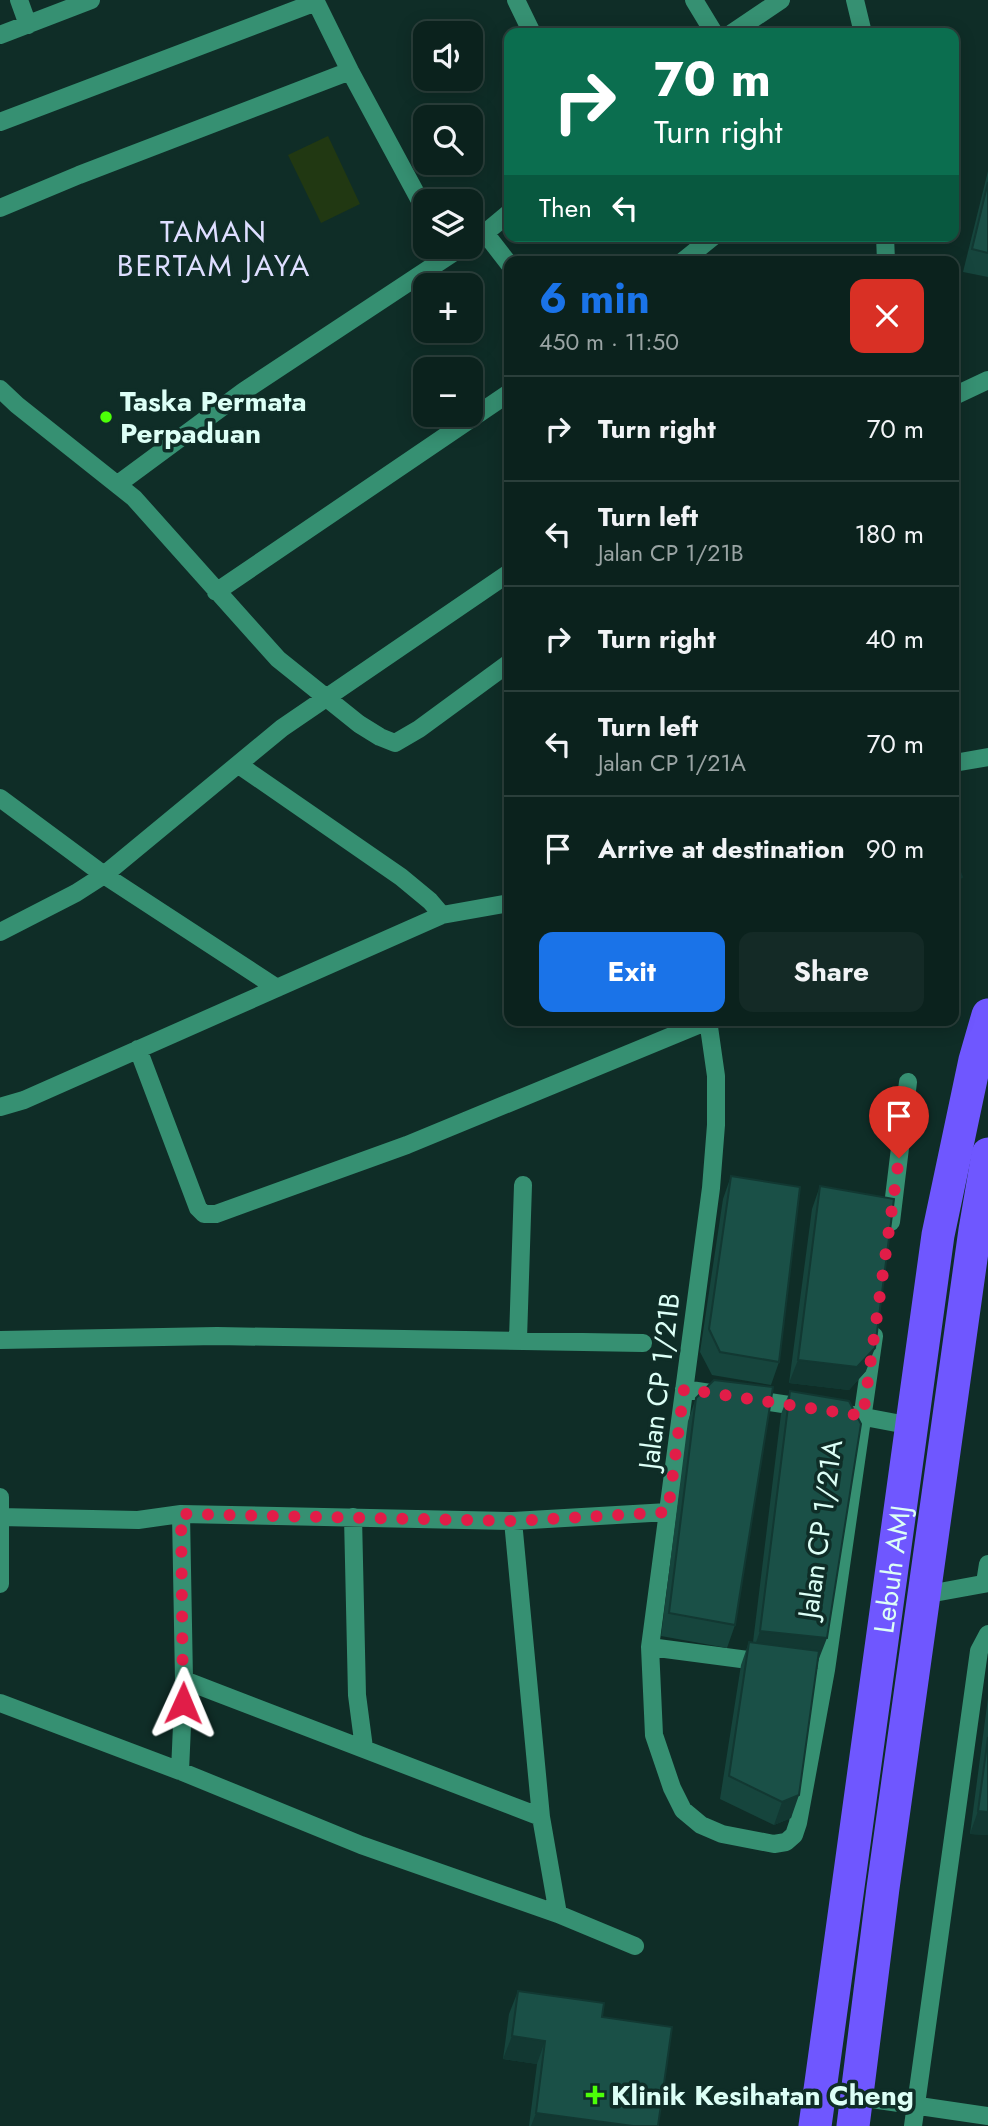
<!DOCTYPE html>
<html lang="en">
<head>
<meta charset="utf-8">
<style>
  :root { --surface:#0b221d; --page:#142a26; --text:#f1f3f6; --muted:#9aa4a4; --line:#2b3f3b; --accent:#1a73e8 }
  body { margin:0; font-family:Jost,sans-serif; background:var(--page); color:var(--text); height:100vh; display:flex; flex-direction:column; font-size:26px; white-space:nowrap }
  * { box-sizing:border-box; margin:0 }
  p { font-size:23px; color:var(--muted) }
  .icon { flex:none; width:38px; height:38px; fill:none; stroke:currentColor; stroke-width:2; stroke-linecap:round; stroke-linejoin:round }
  .map { position:relative; flex:1; overflow:hidden }
  .side { position:absolute; left:504px; top:256px; width:455px; height:770px; display:flex; flex-direction:column; background:var(--surface); border-radius:14px; box-shadow:0 4px 18px #0003,0 0 0 2px var(--line) }
  .side>* { flex:none }
  .banner { position:absolute; left:504px; top:28px; width:455px; height:214px; border-radius:14px; box-shadow:0 4px 18px #0003,0 0 0 2px var(--line); background:#0b6e4f; color:#fff; overflow:hidden }
  .tools { position:absolute; left:413px; top:21px; display:grid; gap:14px }
  .tools a { display:grid; place-items:center; width:70px; height:70px; border-radius:14px; background:var(--surface); box-shadow:0 4px 18px #0003,0 0 0 2px var(--line); font-size:35px }
  .pin { position:absolute; display:grid; place-items:center; width:60px; height:60px; color:#fff; margin:-72px -30px; border-radius:50% 50% 50% 0; rotate:-45deg; box-shadow:0 0 7px #0007 }
  .pin .icon { rotate:45deg }
  .me { position:absolute; width:77px; margin:-38px; rotate:1deg; stroke-linejoin:round; filter:drop-shadow(0 0 5px #0008) }
  .turn { display:flex; align-items:center; gap:24px; height:147px; padding:0 35px; font-size:32px }
  .turn .icon { width:91px; height:91px; stroke-width:2.5 }
  .turn b { display:block; font-size:49px; line-height:60px }
  .then { display:flex; align-items:center; height:66px; padding:0 35px; background:#0003; gap:14px; font-size:26px }
  .round { display:grid; place-items:center; flex:none; width:74px; height:74px; border-radius:14px; background:var(--page) }
  .headline { display:flex; align-items:center; justify-content:space-between; height:119px; padding:0 35px }
  h1 { font-size:42px; font-weight:700; line-height:52px; color:var(--accent) }
  .button { display:flex; gap:14px; margin-top:auto; padding:14px 35px }
  .button a { flex:1; height:80px; border-radius:14px; background:var(--accent); color:#fff; font-size:28px; font-weight:700; line-height:80px; text-align:center }
  .button a+a { background:var(--page); color:var(--text) }
  ul { padding:0; list-style:none }
  li { display:flex; align-items:center; gap:21px; height:105px; padding:0 35px; border-top:2px solid var(--line) }
  li div { flex:1 }
  li b { display:block; font-size:26px }
  li em { font-style:normal }
  .map>svg:first-child { display:block }
  .green { fill:#213812 }
  .lines { fill:none; stroke-linecap:round; stroke-linejoin:round }
  .minor { stroke:#369072; stroke-width:18 }
  .highway { stroke:#6f57ff; stroke-width:33 }
  .wall { fill:#16453d }
  .shaded-wall { fill:#123832 }
  .building { fill:#1a5047; stroke:#123832; stroke-width:2 }
  .route { stroke:#e11d48; stroke-width:12; stroke-dasharray:0 21.6 }
  .poi-dot { fill:#4cff08; stroke:#0f2d27; stroke-width:2.5 }
  .labels { text-anchor:middle; stroke-width:7; stroke-linejoin:round; paint-order:stroke }
  .poi-label { font-size:28px; font-weight:bold; fill:#dcfff6; stroke:#0f2d27; text-anchor:start }
  .street-label { font-size:28px; fill:#dcfff6; stroke:#0f2d27 }
  .neighbourhood-label { font-size:30px; letter-spacing:2px; fill:#dedeff; stroke:#0f2d27 }
</style>
</head>
<body>
<div class="map">
<svg width="988" height="2126" viewBox="0 0 988 2126">
  <rect width="100%" height="100%" fill="#0f2d27"/>
  <path class="green" d="M 328,136 L 360,204 L 321,223 L 288,155 Z"/>
  <g class="lines">
    <path class="minor" d="M 19,0 L 28,25
      M 315,0 L 350,71 L 425,210
      M 516,0 L 532,33
      M 694,0 L 714,33
      M 855,0 L 863,33
      M 732,33 L 781,0
      M 0,35 L 91,0
      M 0,122 L 316,2
      M 0,208 L 79,175 L 350,71
      M 485,233 L 509,264
      M 885,236 L 886,261
      M 471,241 L 485,233 L 509,213
      M 683,261 L 714,236
      M 0,389 L 17,405 L 134,498 L 278,659 L 359,724 L 380,737 L 395,743 L 419,729 L 509,663
      M 954,396 L 988,380
      M 118,484 L 244,391 L 462,247
      M 216,592 L 509,393
      M 954,763 L 988,757
      M 239,765 L 401,877 L 430,901 L 442,915
      M 0,798 L 104,875 L 277,988
      M 0,932 L 76,893 L 104,875 L 282,728 L 509,573
      M 708,1020 L 716,1076 L 716,1125 L 711,1188 L 650,1647 L 654,1735 L 672,1788 L 683,1810 L 701,1825 L 722,1834 L 774,1844 L 786,1842 L 794,1835 L 798,1823 L 826,1670 L 874,1336
      M 138,1049 L 198,1208 L 204,1214 L 216,1214 L 407,1145 L 708,1021
      M 0,1107 L 24,1100 L 442,915 L 509,903
      M 891,1222 L 908,1082
      M 518,1339 L 523,1185
      M 0,1340 L 217,1336 L 643,1343
      M 684,1389 L 809,1408
      M 854,1415 L 912,1426
      M 0,1497 L 0,1584
      M 0,1517 L 138,1520 L 181,1514 L 513,1521 L 668,1512
      M 353,1517 L 357,1695 L 364,1748
      M 513,1521 L 541,1817 L 558,1914
      M 985,1583 L 988,1564
      M 923,1595 L 988,1583
      M 650,1647 L 764,1662
      M 184,1680 L 541,1817
      M 0,1703 L 180,1771 L 361,1845 L 558,1914 L 635,1946
      M 180,1771 L 184,1680 L 181,1514
      M 858,2097 L 988,2116
      M 913,2126 L 979,1651 L 988,1634"/>
    <g class="highway">
      <path id="s1" d="M 815,2126 L 938,1235 L 975,1060 L 988,1015"/>
      <path d="M 853,2126 L 883,1888 L 975,1230 L 988,1154"/>
    </g>
  </g>
  <path class="wall" d="M 988,171 L 988,277 L 963,272 Z
    M 731,1176 L 779,1362 L 771,1385 L 712,1375 L 700,1352 L 723,1199 Z
    M 820,1186 L 866,1371 L 849,1390 L 789,1383 L 812,1209 Z
    M 790,1391 L 818,1661 L 817,1661 L 791,1818 L 774,1825 L 720,1799 L 741,1665 L 749,1642 L 753,1642 L 781,1414 Z
    M 696,1398 L 735,1625 L 727,1648 L 661,1636 L 688,1421 Z
    M 988,1698 L 988,1835 L 970,1834 Z
    M 518,1991 L 602,2017 L 658,2126 L 529,2126 L 537,2064 L 503,2059 L 509,2014 Z"/>
  <path class="shaded-wall" d="M 962,877 L 956,894 L 954,895 L 954,880 Z
    M 875,1348 L 866,1371 L 849,1390 L 789,1383 L 798,1360 Z
    M 760,1631 L 827,1638 L 818,1661 L 752,1654 Z
    M 799,1795 L 791,1818 L 774,1825 L 782,1802 Z
    M 978,1811 L 988,1812 L 988,1835 L 970,1834 Z
    M 512,2036 L 545,2041 L 537,2064 L 503,2059 Z
    M 536,2113 L 633,2126 L 531,2126 Z"/>
  <path class="building" d="M 988,182 L 988,253 L 972,249 Z
    M 954,858 L 962,877 L 954,880 Z
    M 731,1176 L 800,1187 L 779,1362 L 720,1352 L 709,1329 Z
    M 820,1186 L 894,1199 L 875,1348 L 857,1367 L 798,1360 Z
    M 714,1380 L 773,1387 L 735,1625 L 669,1613 L 696,1398 Z
    M 790,1391 L 849,1401 L 861,1424 L 827,1638 L 760,1631 Z
    M 749,1642 L 819,1651 L 799,1795 L 782,1802 L 729,1776 Z
    M 988,1737 L 988,1812 L 978,1811 Z
    M 518,1991 L 604,2003 L 602,2017 L 672,2027 L 658,2126 L 633,2126 L 536,2113 L 545,2041 L 512,2036 Z"/>
  <g class="lines">
    <path class="route" d="M 183,1703 L 181,1514 L 513,1521 L 668,1512 L 684,1389 L 863,1416 L 899,1158"/>
  </g>
  <g class="poi-dot">
    <circle cx="106" cy="417" r="7"/>
    <path d="M591.5 2084.5h7v7h7v7h-7v7h-7v-7h-7v-7h7z"/>
  </g>
  <g class="labels">
    <g class="poi-label">
      <text x="120" y="411">Taska Permata<tspan x="120" dy="32">Perpaduan</tspan></text>
      <text x="611" y="2105">Klinik Kesihatan Cheng</text>
    </g>
    <g class="street-label">
      <text transform="translate(659 1381) rotate(-83)" y="10">Jalan CP 1/21B</text>
      <text transform="translate(820 1529) rotate(-82)" y="10">Jalan CP 1/21A</text>
      <text dy="10" stroke="none"><textPath href="#s1" startOffset="562">Lebuh AMJ</textPath></text>
    </g>
    <g class="neighbourhood-label">
      <text x="214" y="242">TAMAN<tspan x="214" dy="34">BERTAM JAYA</tspan></text>
    </g>
  </g>
</svg>
<div class="tools">
<a><svg class="icon" aria-label="sound" viewBox="0 0 24 24"><path d="M4 9h4l5-4v14l-5-4H4zM17 9q2 3 0 6"/></svg></a>
<a><svg class="icon" aria-label="search" viewBox="0 0 24 24"><circle cx="10" cy="10" r="6"/><path d="M15 15l6 6"/></svg></a>
<a><svg class="icon" aria-label="layers" viewBox="0 0 24 24"><path d="M12 4l9 5-9 5-9-5zM3 14l9 5 9-5"/></svg></a>
<a>+</a>
<a>−</a>
</div>
<div class="pin" style="left:899px;top:1158px;background:#d93025"><svg class="icon" aria-label="arrive" viewBox="0 0 24 24"><path d="M6 21V4h12l-3 4 3 4H6"/></svg></div>
<svg class="me" style="left:183px;top:1703px" viewBox="-20 -20 40 40"><path d="M0-17L14 15 0 8-14 15z" fill="#e11d48" stroke="#fff" stroke-width="4"/></svg>
<div class="banner">
<div class="turn"><svg class="icon" aria-label="right" viewBox="0 0 24 24"><path d="M7 20v-9h11M14 6l5 5-5 5"/></svg><div><b>70 m</b>Turn right</div></div>
<div class="then">Then<svg class="icon" aria-label="left" viewBox="0 0 24 24"><path d="M17 20v-9H6M10 6l-5 5 5 5"/></svg></div>
</div>
<section class="side">
<div class="headline"><div><h1>6 min</h1><p>450 m · 11:50</p></div><a class="round" style="background:#d93025;color:#fff"><svg class="icon" aria-label="close" viewBox="0 0 24 24"><path d="M6 6l12 12M18 6L6 18"/></svg></a></div>
<ul>
<li><svg class="icon" aria-label="right" viewBox="0 0 24 24"><path d="M7 20v-9h11M14 6l5 5-5 5"/></svg><div><b>Turn right</b></div><em>70 m</em></li>
<li><svg class="icon" aria-label="left" viewBox="0 0 24 24"><path d="M17 20v-9H6M10 6l-5 5 5 5"/></svg><div><b>Turn left</b><p>Jalan CP 1/21B</p></div><em>180 m</em></li>
<li><svg class="icon" aria-label="right" viewBox="0 0 24 24"><path d="M7 20v-9h11M14 6l5 5-5 5"/></svg><div><b>Turn right</b></div><em>40 m</em></li>
<li><svg class="icon" aria-label="left" viewBox="0 0 24 24"><path d="M17 20v-9H6M10 6l-5 5 5 5"/></svg><div><b>Turn left</b><p>Jalan CP 1/21A</p></div><em>70 m</em></li>
<li><svg class="icon" aria-label="arrive" viewBox="0 0 24 24"><path d="M6 21V4h12l-3 4 3 4H6"/></svg><div><b>Arrive at destination</b></div><em>90 m</em></li>
</ul>
<div class="button"><a>Exit</a><a>Share</a></div>
</section>
</div>
</body>
</html>
